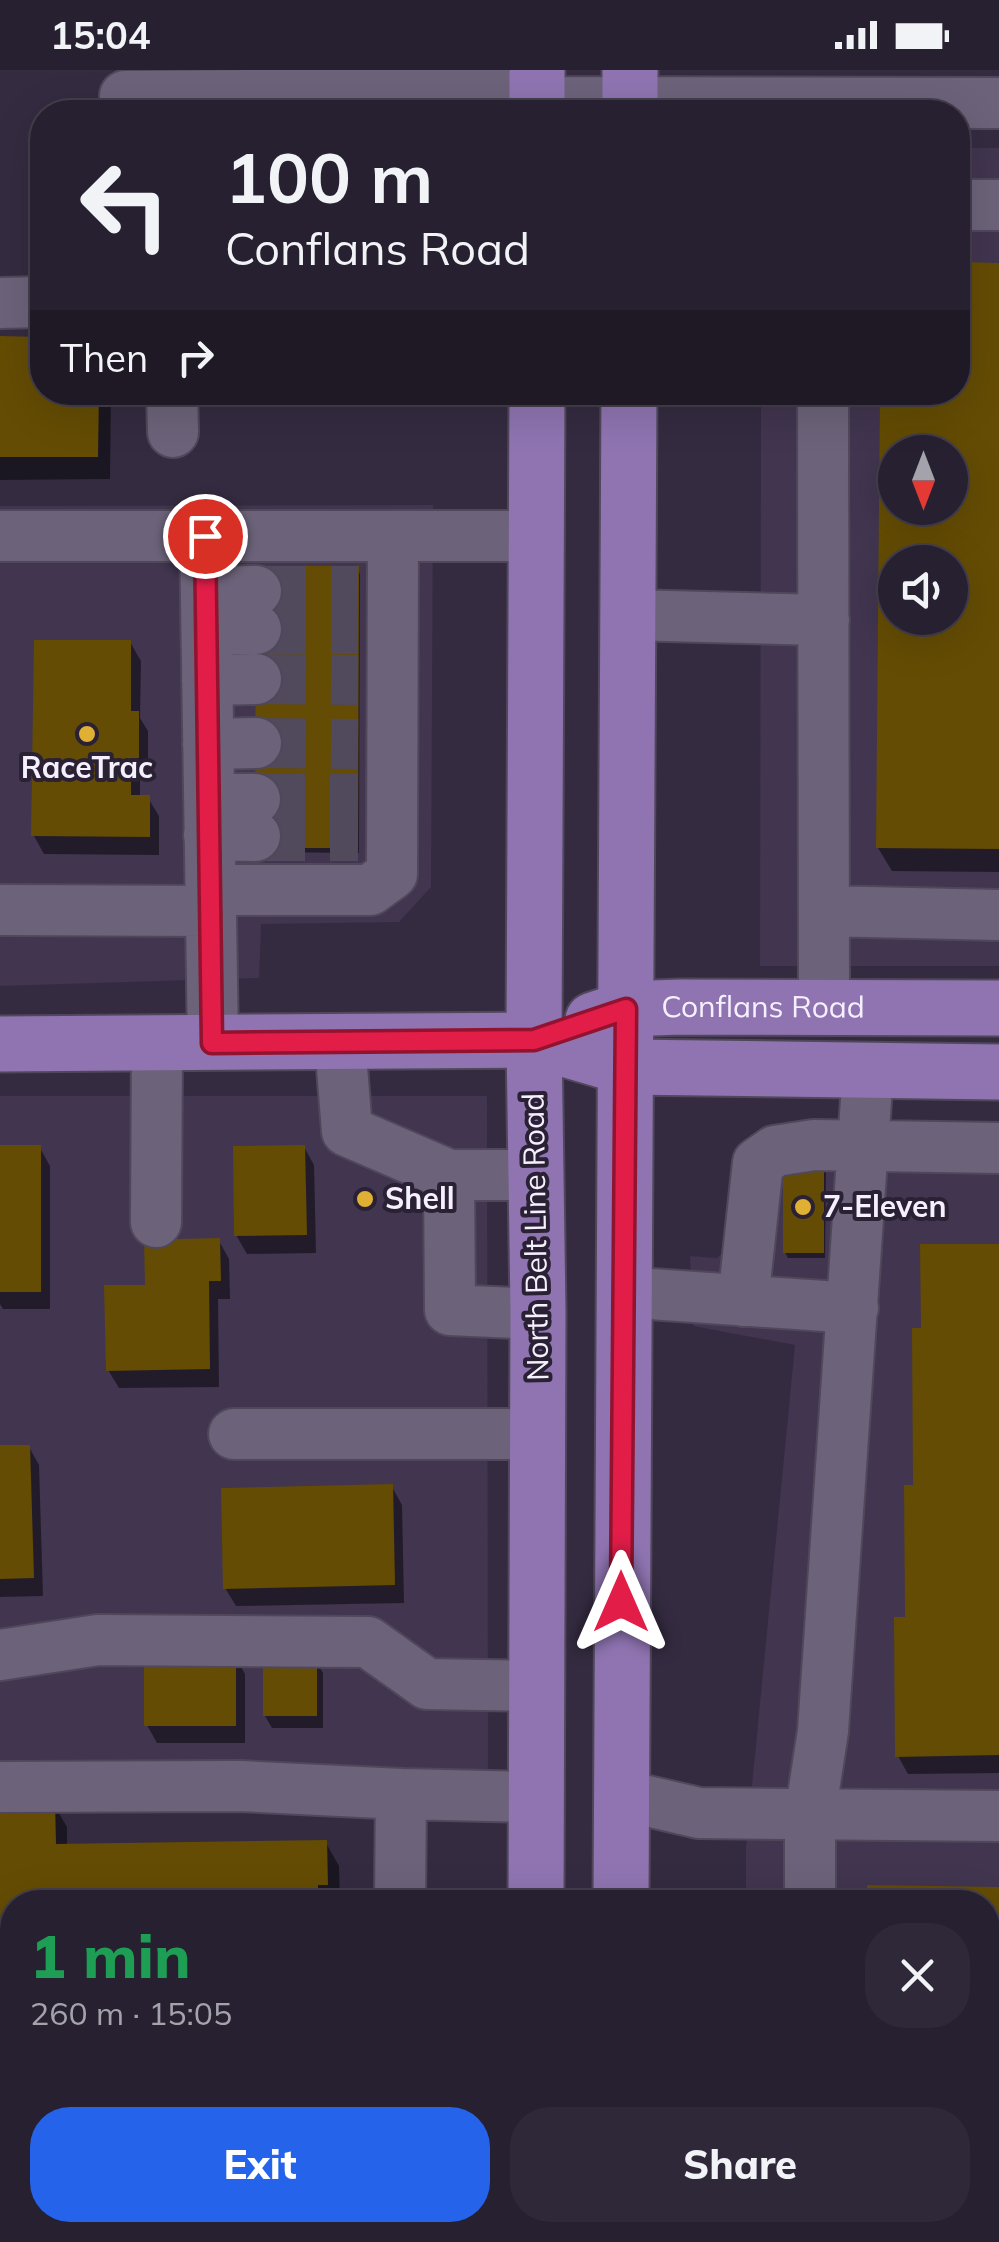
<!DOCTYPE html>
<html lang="en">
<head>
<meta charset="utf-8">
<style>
  :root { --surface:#272030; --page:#2f2838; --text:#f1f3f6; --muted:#a4a3ab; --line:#433e4c; --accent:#2563eb }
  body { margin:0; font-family:Mulish,sans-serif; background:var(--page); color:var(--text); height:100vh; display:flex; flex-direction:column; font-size:38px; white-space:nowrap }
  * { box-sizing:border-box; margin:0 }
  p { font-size:32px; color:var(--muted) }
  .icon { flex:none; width:55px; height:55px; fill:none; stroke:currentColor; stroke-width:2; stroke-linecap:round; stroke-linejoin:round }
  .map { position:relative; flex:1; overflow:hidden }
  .sheet { position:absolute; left:0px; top:1820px; width:1000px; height:352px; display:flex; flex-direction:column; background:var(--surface); border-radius:40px 40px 0 0; box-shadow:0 10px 40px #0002,0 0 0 2px var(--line) }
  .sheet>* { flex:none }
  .top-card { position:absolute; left:30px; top:30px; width:940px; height:305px; border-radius:40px; box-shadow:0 10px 40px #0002,0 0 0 2px var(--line); background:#272030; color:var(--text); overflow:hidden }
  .needle { width:65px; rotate:180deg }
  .fabs { position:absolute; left:878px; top:365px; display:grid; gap:20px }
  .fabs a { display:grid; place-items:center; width:90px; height:90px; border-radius:50%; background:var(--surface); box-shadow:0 10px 40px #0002,0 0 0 2px var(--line); font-size:50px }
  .pin { position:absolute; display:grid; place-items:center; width:85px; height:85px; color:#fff; margin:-42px; border:5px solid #fff; border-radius:50%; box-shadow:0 2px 10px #0007 }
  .me { position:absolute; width:110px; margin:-55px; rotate:0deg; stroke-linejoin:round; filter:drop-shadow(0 0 8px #0008) }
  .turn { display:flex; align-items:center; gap:35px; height:210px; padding:0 30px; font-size:45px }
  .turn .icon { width:130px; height:130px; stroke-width:2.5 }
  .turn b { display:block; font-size:70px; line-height:85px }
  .then { display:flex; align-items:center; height:95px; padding:0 30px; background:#0003; gap:20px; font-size:38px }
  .round { display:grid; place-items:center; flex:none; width:105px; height:105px; border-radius:40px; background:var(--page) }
  .summary { display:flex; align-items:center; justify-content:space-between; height:170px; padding:0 30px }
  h1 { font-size:60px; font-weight:800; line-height:75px; color:#1e9e55 }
  .primary-button { display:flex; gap:20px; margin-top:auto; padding:20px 30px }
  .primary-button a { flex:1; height:115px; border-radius:40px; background:var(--accent); color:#fff; font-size:40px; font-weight:800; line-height:115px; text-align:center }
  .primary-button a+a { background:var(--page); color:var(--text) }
  .status { display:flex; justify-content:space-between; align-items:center; height:70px; padding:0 50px; background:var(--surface); direction:ltr }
  .status svg { height:28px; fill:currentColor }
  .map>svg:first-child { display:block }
  .built { fill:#41354f; fill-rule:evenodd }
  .shadow { fill:#0007; fill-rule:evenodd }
  .building { fill:#644c04; fill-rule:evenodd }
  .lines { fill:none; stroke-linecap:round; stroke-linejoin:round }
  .minor-tunnel { stroke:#51495c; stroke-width:50; stroke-dasharray:50 25; stroke-linecap:butt }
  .minor-casing { stroke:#50485a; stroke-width:54 }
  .major-casing { stroke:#50485a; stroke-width:59 }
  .minor { stroke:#6c637a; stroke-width:50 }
  .major { stroke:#8f74b1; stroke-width:55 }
  .route-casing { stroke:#92132f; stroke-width:25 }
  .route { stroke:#e11d48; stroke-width:18 }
  .poi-dot { fill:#dfb034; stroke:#2a2135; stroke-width:4 }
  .labels { text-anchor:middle; stroke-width:8; stroke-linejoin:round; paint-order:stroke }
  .poi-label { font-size:30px; font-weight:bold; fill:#f5f0fd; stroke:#2a2135; text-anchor:start }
  .street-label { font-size:30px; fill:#f5f0fd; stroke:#2a2135 }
</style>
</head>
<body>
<div class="status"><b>15:04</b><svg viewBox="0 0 49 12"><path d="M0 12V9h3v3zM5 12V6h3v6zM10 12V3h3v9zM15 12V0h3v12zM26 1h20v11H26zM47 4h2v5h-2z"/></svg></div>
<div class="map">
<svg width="999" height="2172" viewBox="0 0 999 2172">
  <rect width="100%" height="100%" fill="#342b40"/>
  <path class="built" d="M 958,78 L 999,78 L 999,896 L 760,896 L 761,323 L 958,322 ZM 895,382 L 950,382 L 950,438 L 895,438 ZM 895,492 L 950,492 L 950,548 L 895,548 Z
    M 433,435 L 431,817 L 399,852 L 261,854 L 259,908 L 0,916 L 0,436 Z
    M 0,1026 L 487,1026 L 488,1701 L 0,1702 Z
    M 775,1064 L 999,1065 L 999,2172 L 746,2172 L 746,2160 L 988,2160 L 988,1832 L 746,1832 L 746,1777 L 795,1275 L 693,1256 L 690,1186 L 717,1188 L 732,1174 L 735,1091 L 747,1068 Z
    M 0,2002 L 12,2002 L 12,2160 L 482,2160 L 482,2172 L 0,2172 Z"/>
  <path class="shadow" d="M 958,194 L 999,195 L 999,802 L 892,801 L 878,778 L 882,322 L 958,322 ZM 895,382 L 950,382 L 950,438 L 895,438 ZM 895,492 L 950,492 L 950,548 L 895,548 Z
    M 0,269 L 42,269 L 42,322 L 111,322 L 110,409 L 0,410 Z
    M 357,498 L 360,504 L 359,783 L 261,782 Z
    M 130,572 L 141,591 L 140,648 L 148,661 L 148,706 L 140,706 L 140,728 L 148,728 L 159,746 L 159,785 L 44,784 L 34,766 Z
    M 304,1077 L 314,1095 L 316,1183 L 247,1184 L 236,1165 Z
    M 0,1078 L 40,1078 L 50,1096 L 50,1239 L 3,1239 L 0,1234 Z
    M 786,1093 L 826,1099 L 825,1188 L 788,1188 L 785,1182 Z
    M 219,1171 L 229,1189 L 230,1229 L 218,1229 L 219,1317 L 119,1318 L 108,1300 L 147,1217 Z
    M 999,1176 L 999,1703 L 908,1704 L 898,1686 L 916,1418 Z
    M 29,1377 L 39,1395 L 43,1526 L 0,1527 L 0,1378 Z
    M 392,1417 L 402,1435 L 404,1533 L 236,1536 L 225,1518 Z
    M 235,1586 L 245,1604 L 245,1673 L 157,1673 L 147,1655 Z
    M 316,1591 L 323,1603 L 323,1658 L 272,1658 L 265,1646 Z
    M 53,1733 L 67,1757 L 67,1777 L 326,1773 L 339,1796 L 340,1832 L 12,1832 L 12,1909 L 0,1910 L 0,1734 Z
    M 870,1817 L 999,1820 L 999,2172 L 870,2172 L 870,2160 L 988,2160 L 988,1832 L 870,1832 Z
    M 135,2160 L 328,2160 L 329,2172 L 137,2172 Z"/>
  <path class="building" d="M 958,192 L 999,193 L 999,779 L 876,778 L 880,322 L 958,322 ZM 895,382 L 950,382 L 950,438 L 895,438 ZM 895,492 L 950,492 L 950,548 L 895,548 Z
    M 0,266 L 42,267 L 42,322 L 99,322 L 98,387 L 0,387 Z
    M 256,496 L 359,496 L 358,778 L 255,778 Z
    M 34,570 L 131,570 L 131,641 L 139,641 L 139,688 L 131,688 L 131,725 L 150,725 L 150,767 L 31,766 Z
    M 0,1075 L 41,1075 L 41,1222 L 0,1222 Z
    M 305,1075 L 307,1165 L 234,1166 L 233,1076 Z
    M 783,1090 L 824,1091 L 824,1183 L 783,1183 Z
    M 220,1168 L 221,1211 L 209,1211 L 210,1299 L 106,1301 L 104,1215 L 145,1215 L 144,1170 Z
    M 920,1174 L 999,1174 L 999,1685 L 895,1687 L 894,1547 L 905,1547 L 904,1415 L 913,1415 L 912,1258 L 921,1258 Z
    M 0,1375 L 30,1375 L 34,1508 L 0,1509 Z
    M 393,1414 L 395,1515 L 223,1519 L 221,1418 Z
    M 144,1583 L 236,1583 L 236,1656 L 144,1656 Z
    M 263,1588 L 317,1588 L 317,1646 L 263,1646 Z
    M 55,1731 L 56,1774 L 327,1770 L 328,1815 L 318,1815 L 318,1832 L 12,1832 L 12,1886 L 0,1887 L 0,1732 Z
    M 867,1815 L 999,1817 L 999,1954 L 988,1954 L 988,1832 L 867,1832 Z
    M 988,1976 L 999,1976 L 999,2172 L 868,2172 L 868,2160 L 988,2160 Z
    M 132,2160 L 317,2160 L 317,2168 L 133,2169 Z"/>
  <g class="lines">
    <path class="minor-tunnel" d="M 256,521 L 358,521
      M 256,559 L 358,559
      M 256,609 L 358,610
      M 256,673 L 358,674
      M 255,729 L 358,729
      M 255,766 L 358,766"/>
    <defs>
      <path id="minor" d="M 125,26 L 496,23 L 537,32 L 999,33
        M 958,135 L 999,135
        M 0,233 L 42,232
        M 172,322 L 173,362
        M 823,322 L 824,937
        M 0,466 L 205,466
        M 206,522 L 256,521
        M 628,545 L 824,550
        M 207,559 L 256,559
        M 207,610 L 256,609
        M 208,674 L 256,673
        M 209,729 L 255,729
        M 209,765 L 255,766
        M 210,820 L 370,820 L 392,804 L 393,466
        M 0,840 L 210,841
        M 824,841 L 999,845
        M 340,972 L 347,1061 L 449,1105
        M 213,973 L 205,466 L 537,466
        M 536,1105 L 449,1105 L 450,1240 L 538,1244
        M 156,1152 L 157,973
        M 622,1222 L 853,1238
        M 743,1231 L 758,1093 L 775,1081 L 814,1075 L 999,1078
        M 234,1364 L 538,1364
        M 0,1585 L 98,1570 L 368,1572 L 427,1614 L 537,1616
        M 0,1717 L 240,1716 L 401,1724
        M 621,1725 L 699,1743 L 999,1746
        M 400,1832 L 401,1724 L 537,1727
        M 810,1832 L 810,1745 L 823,1661 L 868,1001
        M 0,1947 L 12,1949
        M 84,2160 L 94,2172
        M 368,2172 L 377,2160
        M 809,2172 L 809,2160"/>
      <g id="major">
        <path d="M 537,42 L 537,0"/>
        <path d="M 630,42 L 630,0"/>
        <path id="s1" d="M 593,950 L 626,939 L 680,937 L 999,938"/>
        <path d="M 0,974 L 534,970 L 626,997 L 999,1002"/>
        <path d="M 536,1832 L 538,1241 L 534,970 L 537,322"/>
        <path d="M 621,1832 L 629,322"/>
        <path d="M 621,2160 L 621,2172"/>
        <path d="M 535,2172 L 535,2160"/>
      </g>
    </defs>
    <use href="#minor" class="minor-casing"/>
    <use href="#major" class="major-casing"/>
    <use href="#minor" class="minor"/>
    <use href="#major" class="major"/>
  </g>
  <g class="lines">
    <defs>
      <path id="route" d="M 205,466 L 212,973 L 534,970 L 626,939 L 621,1532"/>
    </defs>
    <use href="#route" class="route-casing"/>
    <use href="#route" class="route"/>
  </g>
  <g class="poi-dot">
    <circle cx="87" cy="664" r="10"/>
    <circle cx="365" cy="1129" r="10"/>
    <circle cx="803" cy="1137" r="10"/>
  </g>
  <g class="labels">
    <g class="poi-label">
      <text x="87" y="708" text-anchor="middle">RaceTrac</text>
      <text x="385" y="1139">Shell</text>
      <text x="823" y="1147">7-Eleven</text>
    </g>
    <g class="street-label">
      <text dy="10" stroke="none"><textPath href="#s1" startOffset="172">Conflans Road</textPath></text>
      <text transform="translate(536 1167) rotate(-91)" y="10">North Belt Line Road</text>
    </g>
  </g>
</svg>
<div class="fabs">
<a><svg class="needle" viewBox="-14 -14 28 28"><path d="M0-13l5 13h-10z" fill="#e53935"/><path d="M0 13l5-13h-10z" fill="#a4a3ab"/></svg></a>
<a><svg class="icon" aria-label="sound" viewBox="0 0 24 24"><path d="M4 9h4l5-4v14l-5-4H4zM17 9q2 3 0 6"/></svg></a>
</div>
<div class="pin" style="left:205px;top:466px;background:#d93025"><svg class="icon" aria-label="arrive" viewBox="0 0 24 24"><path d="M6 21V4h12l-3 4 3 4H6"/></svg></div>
<svg class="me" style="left:621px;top:1532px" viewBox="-20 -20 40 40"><path d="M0-17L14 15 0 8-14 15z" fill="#e11d48" stroke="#fff" stroke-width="4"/></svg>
<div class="top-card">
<div class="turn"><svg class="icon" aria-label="left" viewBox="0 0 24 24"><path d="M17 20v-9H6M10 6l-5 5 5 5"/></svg><div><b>100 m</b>Conflans Road</div></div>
<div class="then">Then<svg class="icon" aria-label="right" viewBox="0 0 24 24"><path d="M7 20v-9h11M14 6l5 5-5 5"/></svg></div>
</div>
<section class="sheet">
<div class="summary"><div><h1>1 min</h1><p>260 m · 15:05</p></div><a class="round"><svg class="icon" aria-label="close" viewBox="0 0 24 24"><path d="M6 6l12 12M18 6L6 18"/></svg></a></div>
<div class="primary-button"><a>Exit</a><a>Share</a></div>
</section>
</div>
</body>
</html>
